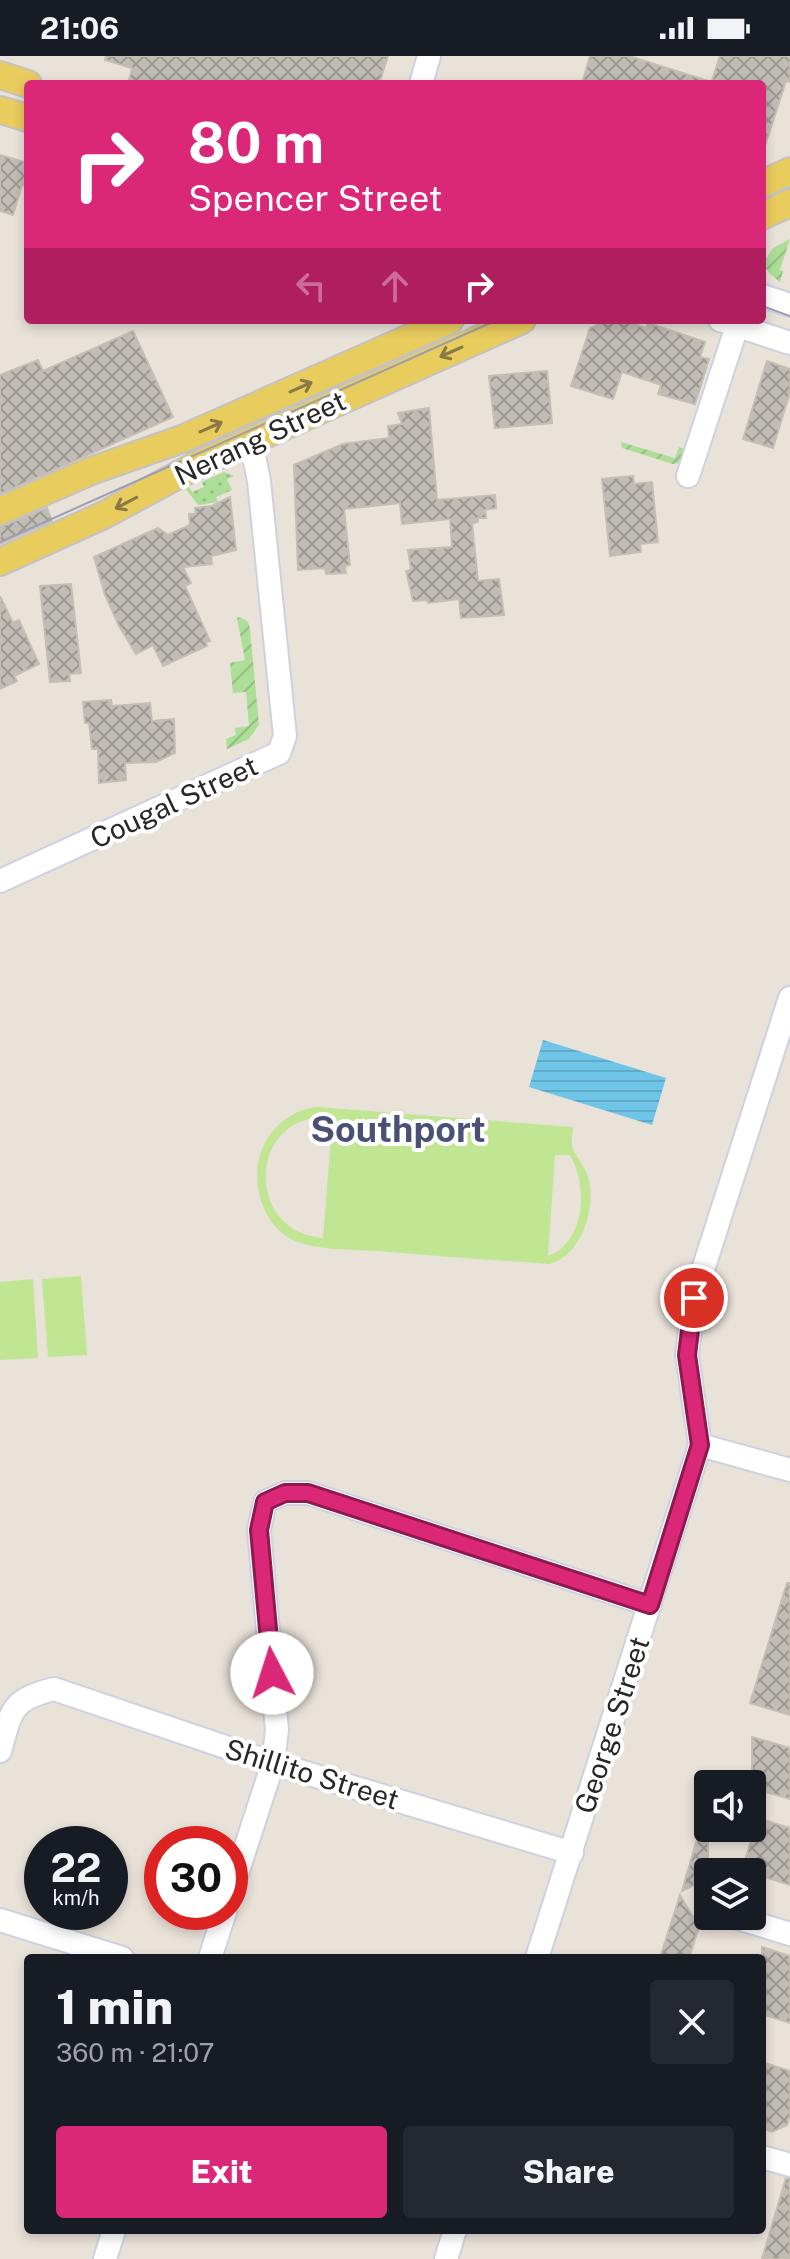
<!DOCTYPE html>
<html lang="en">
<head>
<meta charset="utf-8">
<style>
  :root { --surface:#171b24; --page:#242831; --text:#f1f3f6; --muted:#9ea1a6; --accent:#db2777 }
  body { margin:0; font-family:"Public Sans",sans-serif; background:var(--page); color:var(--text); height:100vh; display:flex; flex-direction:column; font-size:30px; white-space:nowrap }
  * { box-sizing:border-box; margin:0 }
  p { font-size:26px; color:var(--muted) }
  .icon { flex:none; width:44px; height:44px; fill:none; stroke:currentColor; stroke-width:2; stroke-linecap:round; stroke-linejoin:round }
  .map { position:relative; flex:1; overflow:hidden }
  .drawer { position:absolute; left:24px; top:1898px; width:742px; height:280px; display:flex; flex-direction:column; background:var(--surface); border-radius:8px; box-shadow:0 4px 12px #0003 }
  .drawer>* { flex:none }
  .hud { position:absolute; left:24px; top:24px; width:742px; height:244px; border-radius:8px; box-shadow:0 4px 12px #0003; background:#db2777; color:#fff; overflow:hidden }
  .fabs { position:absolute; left:694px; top:1714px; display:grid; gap:16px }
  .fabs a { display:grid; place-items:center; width:72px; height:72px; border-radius:8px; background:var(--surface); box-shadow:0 4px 12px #0003; font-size:40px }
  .speed { position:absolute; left:24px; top:1770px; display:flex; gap:16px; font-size:40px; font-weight:700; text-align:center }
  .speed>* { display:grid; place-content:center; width:104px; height:104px; border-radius:50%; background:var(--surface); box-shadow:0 4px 12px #0003; line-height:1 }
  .speed small { font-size:20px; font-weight:400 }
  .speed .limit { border:12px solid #d22; background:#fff; color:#111 }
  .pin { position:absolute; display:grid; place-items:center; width:68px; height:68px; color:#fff; margin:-34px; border:4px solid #fff; border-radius:50%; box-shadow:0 2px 8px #0007 }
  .me { position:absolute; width:88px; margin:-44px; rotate:355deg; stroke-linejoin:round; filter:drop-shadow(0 0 6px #0008) }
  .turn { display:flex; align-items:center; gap:28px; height:168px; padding:0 32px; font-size:36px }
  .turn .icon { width:104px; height:104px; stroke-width:2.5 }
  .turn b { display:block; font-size:56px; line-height:68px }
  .lanes { display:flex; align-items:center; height:76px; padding:0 32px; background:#0003; justify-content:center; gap:40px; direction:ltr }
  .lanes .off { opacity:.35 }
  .round { display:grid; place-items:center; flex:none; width:84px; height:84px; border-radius:8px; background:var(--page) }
  .head { display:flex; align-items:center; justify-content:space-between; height:136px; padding:0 32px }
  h1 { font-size:48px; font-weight:800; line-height:60px }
  .primary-button { display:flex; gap:16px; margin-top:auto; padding:16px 32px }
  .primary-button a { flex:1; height:92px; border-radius:8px; background:var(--accent); color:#fff; font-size:32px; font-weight:800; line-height:92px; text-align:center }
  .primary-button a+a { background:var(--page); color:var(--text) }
  .status { display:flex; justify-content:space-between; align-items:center; height:56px; padding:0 40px; background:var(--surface); direction:ltr }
  .status svg { height:22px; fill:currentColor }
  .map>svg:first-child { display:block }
  .grass { fill:url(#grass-dots) }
  .garden { fill:url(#garden-furrows) }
  .pitch { fill:#c0e593; fill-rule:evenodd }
  .water { fill:url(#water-rules) }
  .building { fill:url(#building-cross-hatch); stroke:#c4beb3; stroke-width:2 }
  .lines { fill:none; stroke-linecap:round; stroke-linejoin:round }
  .minor-casing { stroke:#ced1e0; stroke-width:26 }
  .major-casing { stroke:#c3c3c3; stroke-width:30 }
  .minor { stroke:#fff; stroke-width:22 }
  .major { stroke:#e9cc5e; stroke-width:26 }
  .tram { stroke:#9c9fb1; stroke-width:2 }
  .oneway { stroke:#887a42 }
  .route-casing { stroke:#8e194d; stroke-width:20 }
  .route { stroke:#db2777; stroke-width:14 }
  .labels { text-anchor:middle; stroke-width:8; stroke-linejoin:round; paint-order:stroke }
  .street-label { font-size:28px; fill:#272727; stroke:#fff }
  .district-label { font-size:36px; font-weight:bold; fill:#4a5175; stroke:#fff }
</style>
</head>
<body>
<div class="status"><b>21:06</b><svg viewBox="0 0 49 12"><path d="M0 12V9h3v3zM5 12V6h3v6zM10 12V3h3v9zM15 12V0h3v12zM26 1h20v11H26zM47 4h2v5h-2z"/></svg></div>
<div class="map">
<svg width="790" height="2203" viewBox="0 0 790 2203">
  <defs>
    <pattern id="grass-dots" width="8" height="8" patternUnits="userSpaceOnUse" patternTransform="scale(2)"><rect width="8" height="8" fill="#adde97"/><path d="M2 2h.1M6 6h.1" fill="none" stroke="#95be82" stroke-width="1.8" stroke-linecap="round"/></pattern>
    <pattern id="garden-furrows" width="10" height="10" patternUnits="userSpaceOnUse" patternTransform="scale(2)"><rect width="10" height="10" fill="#adde97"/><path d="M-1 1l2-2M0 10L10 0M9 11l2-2" fill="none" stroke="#95be82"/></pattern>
    <pattern id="water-rules" width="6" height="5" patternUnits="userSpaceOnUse" patternTransform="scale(2)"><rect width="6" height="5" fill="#6fc5e8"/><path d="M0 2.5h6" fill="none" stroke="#60a9c7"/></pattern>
    <pattern id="building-cross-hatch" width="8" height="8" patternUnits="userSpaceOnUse" patternTransform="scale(2)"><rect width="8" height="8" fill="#c1bcb5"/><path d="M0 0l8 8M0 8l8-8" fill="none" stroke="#9d9993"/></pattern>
  </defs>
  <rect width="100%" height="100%" fill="#e9e2d9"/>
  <path class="grass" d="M 224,416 L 234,420 L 227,423 L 232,434 L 216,441 L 218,446 L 198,449 L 186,433 L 189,431 L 192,436 L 204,431 L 202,426 Z"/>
  <path class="garden" d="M 790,183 L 780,214 L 783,215 L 780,226 L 770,218 L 763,207 L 773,192 Z
    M 621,386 L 675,402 L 679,391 L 685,393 L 680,407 L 673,408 L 622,392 Z
    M 240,561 L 248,566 L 250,573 L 259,669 L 249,683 L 227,693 L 226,683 L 236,679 L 235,672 L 249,670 L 246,636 L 233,637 L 230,607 L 245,604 L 237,562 Z"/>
  <path class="pitch" d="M 317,1051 L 573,1071 C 573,1076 571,1085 572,1090 C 575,1101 588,1112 590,1130 C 594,1158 579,1201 549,1208 C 492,1204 435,1200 378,1195 C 351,1193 318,1195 293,1184 C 263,1170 251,1128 260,1099 C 268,1073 290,1054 317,1051 ZM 315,1062 L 313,1079 L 331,1081 L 323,1182 C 249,1177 247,1071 315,1062 ZM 555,1099 L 570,1099 C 588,1129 586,1186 548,1200 Z
    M 81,1220 L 87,1299 L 48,1301 L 42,1223 Z
    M 33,1223 L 38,1302 L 0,1304 L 0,1226 Z"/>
  <path class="water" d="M 543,984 L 666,1022 L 652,1069 L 529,1031 Z"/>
  <path class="building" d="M 106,0 L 388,0 L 379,28 L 128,28 L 132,12 L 105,4 Z
    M 590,0 L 629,0 L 708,25 L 708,28 L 595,28 L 583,24 Z
    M 720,0 L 790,0 L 790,26 L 786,25 L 765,90 L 762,90 L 762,28 L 711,28 Z
    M 0,99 L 28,107 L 28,131 L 22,129 L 13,159 L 0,155 Z
    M 610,264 L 621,264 L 646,272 L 648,267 L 705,286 L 700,301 L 709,303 L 695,348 L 658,338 L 661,329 L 622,316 L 613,343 L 571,330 L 590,272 Z
    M 133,275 L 173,361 L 0,438 L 0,319 L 38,304 L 43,315 Z
    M 767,305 L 790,313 L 790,336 L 773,392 L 743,383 Z
    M 547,315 L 552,367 L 495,372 L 489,320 Z
    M 429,352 L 437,444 L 495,439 L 496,452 L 485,454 L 486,462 L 478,462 L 478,466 L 472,467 L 478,525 L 499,523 L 504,559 L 461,562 L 459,543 L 428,547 L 427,544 L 413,545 L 406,515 L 411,514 L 408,494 L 452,491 L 450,463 L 402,468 L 400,447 L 344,453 L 350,509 L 345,510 L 346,517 L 326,518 L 325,512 L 298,514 L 294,409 L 343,388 L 389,382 L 388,370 L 402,368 L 398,357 Z
    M 633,420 L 634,428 L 652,426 L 658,486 L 640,488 L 641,496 L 610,500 L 602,423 Z
    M 230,441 L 236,494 L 211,500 L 212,508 L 183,511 L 191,527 L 185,530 L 210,585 L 206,586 L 207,590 L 163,610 L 153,589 L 136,598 L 119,570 L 105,539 L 94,501 L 158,472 L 168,479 L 190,469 L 189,458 L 196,458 L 195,452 L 212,450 Z
    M 47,452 L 52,465 L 0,488 L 0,471 Z
    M 71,528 L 81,617 L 69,618 L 70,625 L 50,626 L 40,530 Z
    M 0,540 L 13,567 L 19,564 L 39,608 L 14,620 L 17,625 L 0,633 Z
    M 111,644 L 112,650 L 150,647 L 152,665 L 174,663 L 175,697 L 156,706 L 125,707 L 126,724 L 99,727 L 98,693 L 92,693 L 89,667 L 85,667 L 83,646 Z
    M 787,1527 L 790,1527 L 790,1659 L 750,1647 Z
    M 752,1681 L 790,1692 L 790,1743 L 766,1736 L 755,1769 L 752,1769 Z
    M 704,1759 L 708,1760 L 708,1810 L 725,1813 L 708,1816 L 708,1822 L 682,1835 Z
    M 758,1762 L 790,1772 L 790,1829 L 742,1814 Z
    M 680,1839 L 699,1871 L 689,1902 L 660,1902 Z
    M 762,1891 L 790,1900 L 790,1967 L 762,1958 Z
    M 762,2006 L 790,2015 L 790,2060 L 787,2069 L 772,2076 L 762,2072 Z
    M 786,2122 L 790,2123 L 790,2203 L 762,2203 Z"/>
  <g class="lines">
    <defs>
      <path id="minor" d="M 421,28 L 429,0
        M 762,240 L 790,249
        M 720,264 L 790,287
        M 688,420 L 737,270
        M 0,825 L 279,697 L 285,680 L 259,425 L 255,405 L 246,387
        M 700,1389 L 790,1414
        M 0,1695 C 12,1654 10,1644 54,1633 L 273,1707 L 572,1797
        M 230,1839 L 273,1707 L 277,1674 L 259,1474 L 265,1446 L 285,1437 L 308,1437 L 650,1549
        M 731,1860 L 790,1878
        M 0,1864 L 122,1902
        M 210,1902 L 225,1856
        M 537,1902 L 700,1389 L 687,1299 L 694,1242 L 790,942
        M 762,2101 L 790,2109
        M 105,2203 L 114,2174
        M 446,2203 L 455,2174"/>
      <path id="major" d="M 0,19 L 28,28
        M 0,54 L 28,62
        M 762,128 L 790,115
        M 762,160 L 790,147
        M 0,455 L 91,415 L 182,383 L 450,264
        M 0,506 L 104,459 L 195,410 L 522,264"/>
    </defs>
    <use href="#minor" class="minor-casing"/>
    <use href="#major" class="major-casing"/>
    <use href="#minor" class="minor"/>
    <use href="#major" class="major"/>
    <path class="tram" d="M 762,250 L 790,260
      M 0,486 L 497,264"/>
  </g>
  <defs><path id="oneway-shaft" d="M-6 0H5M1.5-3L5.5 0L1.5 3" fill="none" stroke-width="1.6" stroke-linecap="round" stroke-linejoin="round" transform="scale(2)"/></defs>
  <g class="oneway">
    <use href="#oneway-shaft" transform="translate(451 296) rotate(156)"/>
    <use href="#oneway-shaft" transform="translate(301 331) rotate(-24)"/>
    <use href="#oneway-shaft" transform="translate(211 371) rotate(-24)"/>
    <use href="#oneway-shaft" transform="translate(126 447) rotate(152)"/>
  </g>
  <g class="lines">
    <defs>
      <path id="route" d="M 272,1617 L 259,1474 L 265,1446 L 285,1437 L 308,1437 L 650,1549 L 700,1389 L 687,1299 L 694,1242"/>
    </defs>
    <use href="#route" class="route-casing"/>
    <use href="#route" class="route"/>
  </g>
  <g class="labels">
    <g class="street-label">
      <text transform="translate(260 382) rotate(-25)" y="10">Nerang Street</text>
      <text transform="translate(174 746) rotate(-25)" y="10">Cougal Street</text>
      <text transform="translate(612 1669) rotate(-72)" y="10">George Street</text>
      <text transform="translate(312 1718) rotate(17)" y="10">Shillito Street</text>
    </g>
    <g class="district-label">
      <text x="398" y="1086">Southport</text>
    </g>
  </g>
</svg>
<div class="fabs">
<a><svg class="icon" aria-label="sound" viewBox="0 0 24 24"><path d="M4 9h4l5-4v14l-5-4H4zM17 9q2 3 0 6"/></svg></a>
<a><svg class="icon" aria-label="layers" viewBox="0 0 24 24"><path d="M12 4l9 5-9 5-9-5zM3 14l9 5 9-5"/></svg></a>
</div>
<div class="speed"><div>22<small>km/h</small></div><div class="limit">30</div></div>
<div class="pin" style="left:694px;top:1242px;background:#d93025"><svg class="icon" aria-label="arrive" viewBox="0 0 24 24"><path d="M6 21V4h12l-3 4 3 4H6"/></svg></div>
<svg class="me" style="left:272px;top:1617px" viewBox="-20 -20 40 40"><circle r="19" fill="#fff"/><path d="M0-13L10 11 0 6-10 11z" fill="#db2777"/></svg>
<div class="hud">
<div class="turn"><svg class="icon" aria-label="right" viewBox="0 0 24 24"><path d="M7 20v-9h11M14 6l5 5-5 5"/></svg><div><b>80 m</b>Spencer Street</div></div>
<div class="lanes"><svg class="icon off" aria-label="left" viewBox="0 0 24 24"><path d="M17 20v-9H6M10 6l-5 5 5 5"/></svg><svg class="icon off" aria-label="ahead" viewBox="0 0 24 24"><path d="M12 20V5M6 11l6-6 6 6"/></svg><svg class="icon" aria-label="right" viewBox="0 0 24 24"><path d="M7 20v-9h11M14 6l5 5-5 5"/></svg></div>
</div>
<section class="drawer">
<div class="head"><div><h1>1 min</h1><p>360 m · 21:07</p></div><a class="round"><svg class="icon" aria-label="close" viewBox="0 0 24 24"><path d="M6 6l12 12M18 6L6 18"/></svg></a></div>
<div class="primary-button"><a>Exit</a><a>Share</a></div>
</section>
</div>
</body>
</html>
